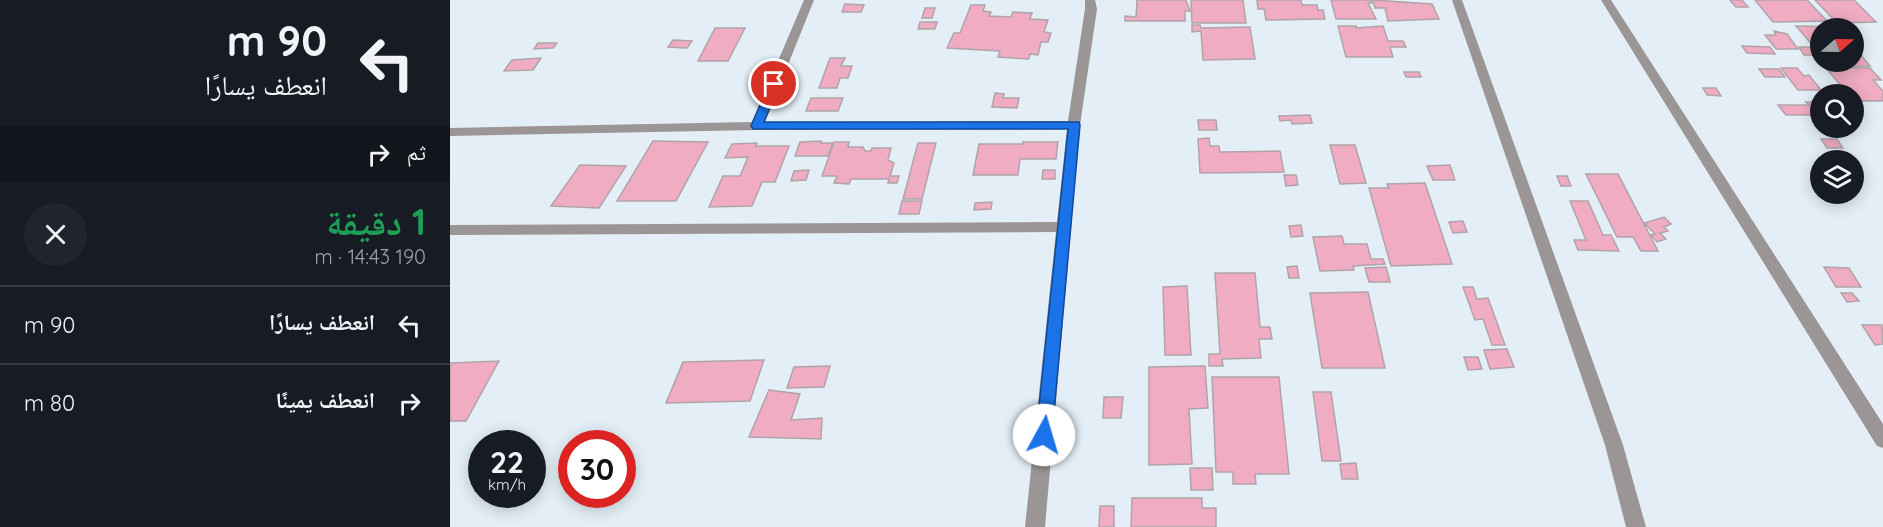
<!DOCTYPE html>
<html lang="ar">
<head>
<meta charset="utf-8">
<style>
  :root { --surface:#171b24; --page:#20242c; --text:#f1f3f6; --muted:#9ea1a6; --line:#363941 }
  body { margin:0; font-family:Quicksand,"Noto Naskh Arabic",sans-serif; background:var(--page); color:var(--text); direction:rtl; height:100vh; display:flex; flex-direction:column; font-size:22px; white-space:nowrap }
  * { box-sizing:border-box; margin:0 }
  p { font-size:20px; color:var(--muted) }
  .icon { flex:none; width:33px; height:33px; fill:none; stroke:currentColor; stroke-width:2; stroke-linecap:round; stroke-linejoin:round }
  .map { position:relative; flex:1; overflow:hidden; direction:ltr }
  .side { display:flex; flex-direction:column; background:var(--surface); width:450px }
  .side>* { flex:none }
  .hud { background:#171b24; color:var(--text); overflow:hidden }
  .needle { width:39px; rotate:70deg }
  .buttons { position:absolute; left:1360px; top:18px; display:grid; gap:12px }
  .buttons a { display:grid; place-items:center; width:54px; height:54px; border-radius:50%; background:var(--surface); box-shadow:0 3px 15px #0003; font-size:30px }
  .speed { position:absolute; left:18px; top:430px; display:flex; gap:12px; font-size:30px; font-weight:700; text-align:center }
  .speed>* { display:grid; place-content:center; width:78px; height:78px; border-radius:50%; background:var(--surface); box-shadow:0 3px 15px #0003; line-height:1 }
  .speed small { font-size:15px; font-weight:400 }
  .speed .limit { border:9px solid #d22; background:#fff; color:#111 }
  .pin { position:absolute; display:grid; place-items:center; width:51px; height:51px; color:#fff; margin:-26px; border:3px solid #fff; border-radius:50%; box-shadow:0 2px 6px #0007 }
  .me { position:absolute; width:66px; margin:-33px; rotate:6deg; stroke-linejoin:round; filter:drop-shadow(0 0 4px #0008) }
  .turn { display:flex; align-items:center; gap:21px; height:126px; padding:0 24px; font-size:27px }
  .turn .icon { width:78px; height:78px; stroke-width:2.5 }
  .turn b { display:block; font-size:42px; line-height:51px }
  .then { display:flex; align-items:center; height:57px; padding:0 24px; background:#0003; gap:12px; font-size:22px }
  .round { display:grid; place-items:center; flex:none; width:63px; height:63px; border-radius:32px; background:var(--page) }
  .overview { display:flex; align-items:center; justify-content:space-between; height:102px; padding:0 24px }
  h1 { font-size:36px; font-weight:800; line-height:45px; color:#1e9e55 }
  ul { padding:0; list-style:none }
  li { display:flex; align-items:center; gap:18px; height:78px; padding:0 24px; border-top:2px solid var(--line) }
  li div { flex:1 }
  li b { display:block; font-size:22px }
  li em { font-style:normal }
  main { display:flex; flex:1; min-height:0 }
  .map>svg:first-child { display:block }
  .building { fill:#efacc2; stroke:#b1a4a8; stroke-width:1.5 }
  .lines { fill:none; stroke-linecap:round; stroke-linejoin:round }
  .minor { fill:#9b9595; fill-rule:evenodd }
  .route { fill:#1a73e8; stroke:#114b97; stroke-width:1.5 }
</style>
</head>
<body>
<main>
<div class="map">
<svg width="1433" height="527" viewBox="0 0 1433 527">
  <rect width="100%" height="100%" fill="#e3eef6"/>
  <path class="building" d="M 687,0 L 736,0 L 740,11 L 735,11 L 735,21 L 675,21 L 675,16 L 686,17 Z
    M 741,0 L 793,0 L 796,23 L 742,23 Z
    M 807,0 L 851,0 L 852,5 L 867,5 L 868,10 L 873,10 L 875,19 L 816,20 L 814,9 L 808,9 Z
    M 881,0 L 921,0 L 922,3 L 918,3 L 926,19 L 886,19 Z
    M 923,0 L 982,4 L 989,19 L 938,21 L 935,8 L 925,8 Z
    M 1280,0 L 1292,0 L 1298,7 L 1286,7 Z
    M 1305,0 L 1357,0 L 1377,21 L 1323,22 Z
    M 1365,0 L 1404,0 L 1426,22 L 1387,23 Z
    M 395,4 L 414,5 L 411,12 L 392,12 Z
    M 521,5 L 535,5 L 533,11 L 541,12 L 539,16 L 561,17 L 563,12 L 582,13 L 580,19 L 598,20 L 594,32 L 601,33 L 598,42 L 591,42 L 588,55 L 580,54 L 579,59 L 548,57 L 550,51 L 497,48 L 504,33 L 510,33 Z
    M 475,8 L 485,8 L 482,18 L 472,18 Z
    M 470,22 L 487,22 L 485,29 L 468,29 Z
    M 742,25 L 750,25 L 751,28 L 800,27 L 805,59 L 753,60 L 751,31 L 742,32 Z
    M 888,26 L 906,26 L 906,28 L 933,26 L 938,41 L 953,41 L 956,47 L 940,47 L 943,57 L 896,57 Z
    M 1346,26 L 1386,27 L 1387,28 L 1371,28 L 1371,55 L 1354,55 L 1349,47 L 1364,47 Z
    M 265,28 L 295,28 L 278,61 L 248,61 Z
    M 1324,31 L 1337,34 L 1348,49 L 1326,49 L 1315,35 L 1326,35 Z
    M 223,40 L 242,41 L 237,48 L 218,47 Z
    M 88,43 L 107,43 L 103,48 L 84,49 Z
    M 1292,46 L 1320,47 L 1325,54 L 1297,53 Z
    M 1404,47 L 1420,66 L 1384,66 L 1380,62 L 1404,62 Z
    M 91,58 L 83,70 L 54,71 L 62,60 Z
    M 380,58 L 395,58 L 391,66 L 402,66 L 398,78 L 390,78 L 387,88 L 369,88 Z
    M 1375,67 L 1420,68 L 1431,80 L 1423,80 L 1433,91 L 1433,101 L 1404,101 L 1404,94 L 1398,94 Z
    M 1331,68 L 1347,68 L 1354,76 L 1359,75 L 1371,90 L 1348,90 Z
    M 1309,69 L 1329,69 L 1335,77 L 1315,77 Z
    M 954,72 L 969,72 L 971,77 L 956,77 Z
    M 1253,88 L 1266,88 L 1271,96 L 1257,95 Z
    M 545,93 L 554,94 L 553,98 L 569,98 L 567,108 L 542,107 Z
    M 361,98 L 393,98 L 388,111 L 356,111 Z
    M 1356,102 L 1371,102 L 1371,115 L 1336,115 L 1328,105 L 1359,105 Z
    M 860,115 L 862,123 L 842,124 L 841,120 L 830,121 L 829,116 Z
    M 748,120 L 766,120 L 767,130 L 749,130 Z
    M 759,138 L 760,146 L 769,146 L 770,152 L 830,151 L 834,172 L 750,173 L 748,139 Z
    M 1371,139 L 1387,139 L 1393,148 L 1377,148 Z
    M 203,141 L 258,142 L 226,201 L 167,201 Z
    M 371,141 L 371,143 L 383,143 L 378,156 L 345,156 L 350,142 Z
    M 384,142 L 399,142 L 398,147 L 413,147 L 415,151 L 421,151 L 422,148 L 441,148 L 438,160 L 444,163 L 440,176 L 449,176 L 447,183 L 438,183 L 439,179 L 401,179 L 399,184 L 384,183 L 387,176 L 372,176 Z
    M 573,142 L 608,142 L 606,159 L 570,159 L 568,175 L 523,175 L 529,144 L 573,144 Z
    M 307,143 L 306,146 L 339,146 L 325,182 L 312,182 L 302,206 L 259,207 L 273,176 L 290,176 L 298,157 L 275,158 L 282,144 Z
    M 468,143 L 486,143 L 472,199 L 453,199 Z
    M 880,145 L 905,145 L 916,183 L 890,184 Z
    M 130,165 L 176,166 L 149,208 L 101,206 Z
    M 1000,165 L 1005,180 L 983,180 L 977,166 Z
    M 359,170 L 356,180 L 341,181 L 344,171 Z
    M 593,170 L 605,170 L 605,179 L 592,179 Z
    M 1136,174 L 1168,174 L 1208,251 L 1191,251 L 1183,237 L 1167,237 Z
    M 834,175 L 846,175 L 848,185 L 836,186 Z
    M 1107,176 L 1117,176 L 1121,186 L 1111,186 Z
    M 975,183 L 1002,264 L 941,266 L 919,188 L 939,188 L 937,184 Z
    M 452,201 L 472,201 L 469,214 L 449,214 Z
    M 1120,201 L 1138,201 L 1153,235 L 1161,235 L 1169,251 L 1128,250 L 1124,240 L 1136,240 Z
    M 542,202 L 541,209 L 524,210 L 525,203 Z
    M 1214,217 L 1221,224 L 1214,227 L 1218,231 L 1210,233 L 1216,239 L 1207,242 L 1201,235 L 1205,234 L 1194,223 Z
    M 1013,221 L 1017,232 L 1003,233 L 999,222 Z
    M 851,225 L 853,236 L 841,237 L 839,226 Z
    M 892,236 L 894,244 L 917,244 L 921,259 L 933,259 L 935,264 L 903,266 L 904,270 L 870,271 L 863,237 Z
    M 847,266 L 849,278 L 839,278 L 837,267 Z
    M 936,267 L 940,282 L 919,282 L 915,268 Z
    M 1374,267 L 1399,268 L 1411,287 L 1386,287 Z
    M 765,273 L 805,273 L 810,327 L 820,327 L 822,339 L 809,339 L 811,358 L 772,359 L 773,366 L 759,366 L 759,354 L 770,354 Z
    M 737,286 L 741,355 L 715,355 L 713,287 Z
    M 1013,287 L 1023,287 L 1027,299 L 1038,298 L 1055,345 L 1042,345 L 1033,319 L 1025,320 Z
    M 918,292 L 935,368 L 872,368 L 860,293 Z
    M 1391,293 L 1402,293 L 1409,301 L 1397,302 Z
    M 1412,325 L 1432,325 L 1433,344 L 1425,345 Z
    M 1057,349 L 1064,367 L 1040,369 L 1034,350 Z
    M 1014,357 L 1028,357 L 1032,369 L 1018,370 Z
    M 314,360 L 300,401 L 216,403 L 233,362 Z
    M 49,361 L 16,421 L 0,421 L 0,363 Z
    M 380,366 L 374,387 L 337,388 L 344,367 Z
    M 755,366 L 758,408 L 739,409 L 742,464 L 699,465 L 699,367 Z
    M 762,377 L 829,377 L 839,474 L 805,474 L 806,484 L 783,484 L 783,472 L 766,472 Z
    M 319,390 L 350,394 L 341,420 L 372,418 L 371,439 L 299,437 Z
    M 863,392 L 881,392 L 891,461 L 872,461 Z
    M 654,397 L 673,397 L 671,418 L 653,418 Z
    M 906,463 L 908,479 L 892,479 L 890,464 Z
    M 740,468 L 762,468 L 763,490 L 741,490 Z
    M 682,498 L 752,498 L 752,508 L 766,508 L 766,527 L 681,527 Z
    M 650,506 L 664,506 L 664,527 L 649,527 Z"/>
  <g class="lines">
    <path class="minor" d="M 354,0 L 364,0 L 315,122 L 618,121 L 635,9 L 635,0 L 645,0 L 647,9 L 630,125 L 595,527 L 575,527 L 606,232 L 0,235 L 0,225 L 607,222 L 617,129 L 307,130 L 0,136 L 0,128 L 302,122 Z
      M 1002,0 L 1012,0 L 1173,445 L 1196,527 L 1176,527 L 1155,445 Z
      M 1151,0 L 1161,0 L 1433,424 L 1433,448 L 1427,446 Z"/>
  </g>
  <path class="route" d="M 324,80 L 330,84 L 314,122 L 629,122 L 630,125 L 602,435 L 600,440 L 594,442 L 588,440 L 586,435 L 618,129 L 303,129 L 301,126 L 319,84 Z"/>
</svg>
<div class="buttons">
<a><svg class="needle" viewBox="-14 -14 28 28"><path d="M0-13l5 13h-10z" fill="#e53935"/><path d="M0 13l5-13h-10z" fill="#9ea1a6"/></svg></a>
<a><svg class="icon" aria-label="search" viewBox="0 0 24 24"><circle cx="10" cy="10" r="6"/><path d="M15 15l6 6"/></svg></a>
<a><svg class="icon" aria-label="layers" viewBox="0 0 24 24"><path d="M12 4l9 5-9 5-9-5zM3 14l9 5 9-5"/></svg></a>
</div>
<div class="speed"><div>22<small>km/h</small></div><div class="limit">30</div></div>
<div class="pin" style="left:324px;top:84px;background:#d93025"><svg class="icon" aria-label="arrive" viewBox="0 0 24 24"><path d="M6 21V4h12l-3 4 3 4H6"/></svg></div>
<svg class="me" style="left:594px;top:435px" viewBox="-20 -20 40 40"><circle r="19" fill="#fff"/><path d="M0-13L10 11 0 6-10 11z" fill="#1a73e8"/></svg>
</div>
<section class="side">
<div class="hud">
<div class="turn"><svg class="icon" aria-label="left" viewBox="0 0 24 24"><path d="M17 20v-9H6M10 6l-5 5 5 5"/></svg><div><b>90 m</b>انعطف يسارًا</div></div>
<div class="then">ثم<svg class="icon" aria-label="right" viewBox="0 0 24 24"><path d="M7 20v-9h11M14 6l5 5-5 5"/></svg></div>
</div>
<div class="overview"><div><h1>1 دقيقة</h1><p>190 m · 14:43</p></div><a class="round"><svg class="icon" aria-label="close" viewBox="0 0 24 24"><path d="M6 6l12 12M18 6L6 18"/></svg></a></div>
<ul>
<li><svg class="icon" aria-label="left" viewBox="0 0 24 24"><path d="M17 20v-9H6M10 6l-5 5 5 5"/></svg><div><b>انعطف يسارًا</b></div><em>90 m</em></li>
<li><svg class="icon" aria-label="right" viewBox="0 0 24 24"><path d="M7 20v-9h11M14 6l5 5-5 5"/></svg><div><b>انعطف يمينًا</b></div><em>80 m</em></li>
</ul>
</section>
</main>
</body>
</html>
